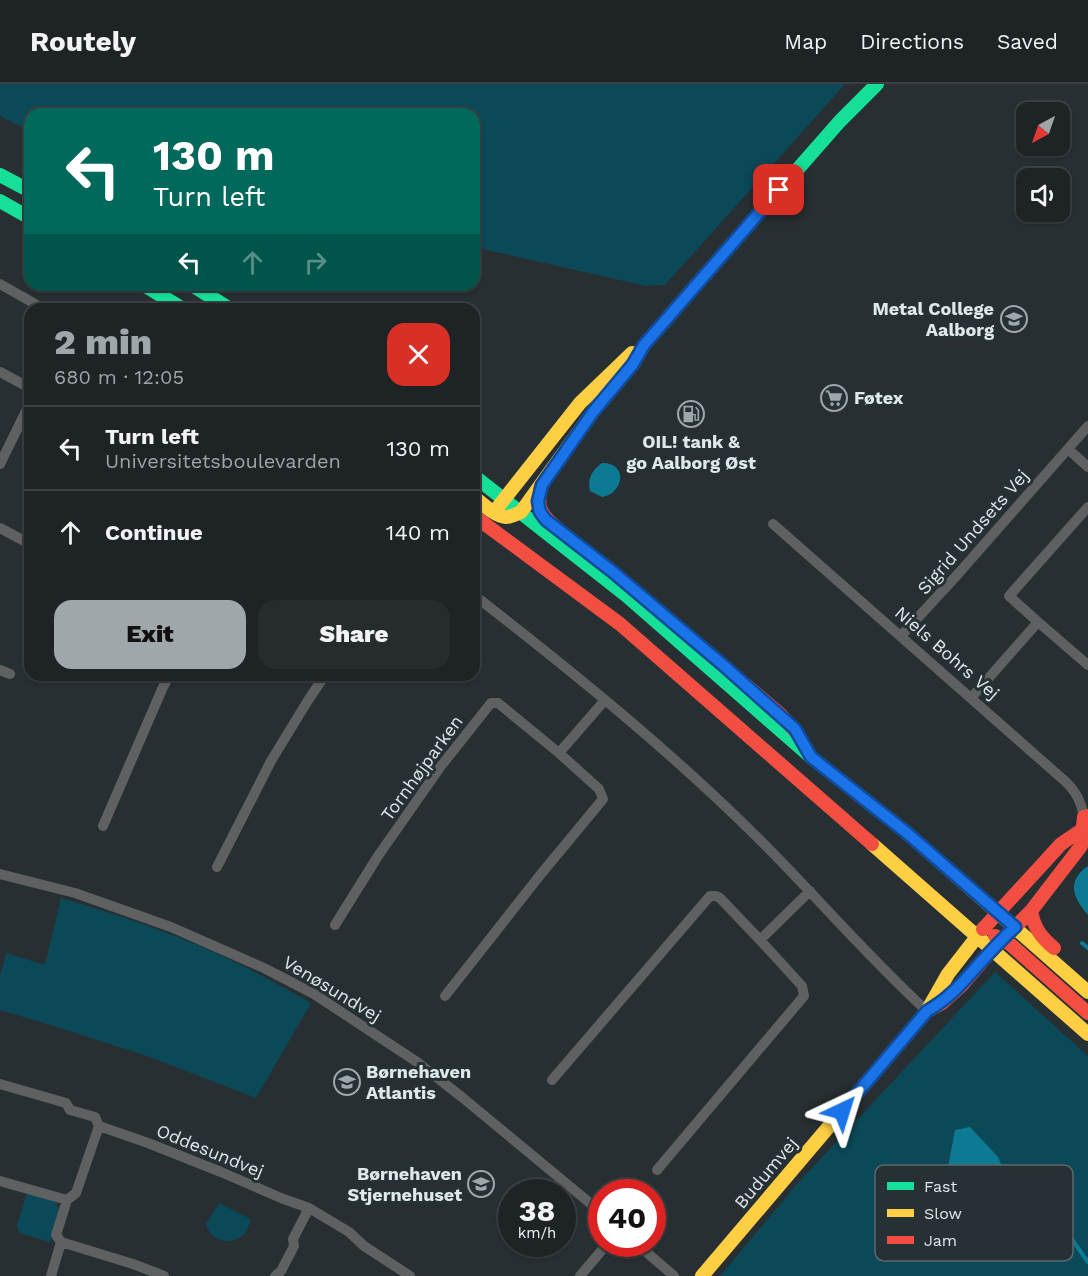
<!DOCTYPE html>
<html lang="en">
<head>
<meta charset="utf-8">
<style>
  :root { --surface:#1e2326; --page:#262b2e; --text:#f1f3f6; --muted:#a1a4a7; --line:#3c4043; --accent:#a0a7aa }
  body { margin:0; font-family:"Work Sans",sans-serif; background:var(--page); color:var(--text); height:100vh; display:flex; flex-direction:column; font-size:22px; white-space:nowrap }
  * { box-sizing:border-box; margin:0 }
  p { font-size:20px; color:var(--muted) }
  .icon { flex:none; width:33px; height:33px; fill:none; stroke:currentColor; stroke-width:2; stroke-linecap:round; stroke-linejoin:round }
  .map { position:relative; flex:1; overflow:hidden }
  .side { position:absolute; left:24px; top:219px; width:456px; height:378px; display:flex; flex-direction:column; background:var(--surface); border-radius:18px; box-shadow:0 2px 4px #0004,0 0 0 2px var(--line) }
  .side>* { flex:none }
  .hud { position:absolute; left:24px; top:24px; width:456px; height:183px; border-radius:18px; box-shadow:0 2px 4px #0004,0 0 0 2px var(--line); background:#00695c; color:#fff; overflow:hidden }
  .needle { width:39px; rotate:220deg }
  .fabs { position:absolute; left:1016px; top:18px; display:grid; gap:12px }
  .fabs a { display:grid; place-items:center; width:54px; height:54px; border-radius:12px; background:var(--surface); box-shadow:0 2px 4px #0004,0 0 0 2px var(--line); font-size:30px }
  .speed { position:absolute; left:498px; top:1095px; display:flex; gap:12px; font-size:30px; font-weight:700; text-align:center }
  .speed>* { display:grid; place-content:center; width:78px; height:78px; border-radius:50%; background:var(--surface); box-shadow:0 2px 4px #0004,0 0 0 2px var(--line); line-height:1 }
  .speed small { font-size:15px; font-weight:400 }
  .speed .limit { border:9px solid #d22; background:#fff; color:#111 }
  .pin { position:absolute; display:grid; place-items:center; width:51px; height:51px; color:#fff; margin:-26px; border-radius:12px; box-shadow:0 3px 9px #0006 }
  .me { position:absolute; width:66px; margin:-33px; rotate:41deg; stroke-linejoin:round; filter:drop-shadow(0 0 4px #0008) }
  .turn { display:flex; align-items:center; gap:21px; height:126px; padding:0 30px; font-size:27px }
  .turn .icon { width:78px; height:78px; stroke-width:2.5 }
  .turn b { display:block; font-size:42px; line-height:51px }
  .lanes { display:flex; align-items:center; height:57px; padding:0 30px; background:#0003; justify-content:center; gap:30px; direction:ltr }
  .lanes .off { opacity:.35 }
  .round { display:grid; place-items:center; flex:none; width:63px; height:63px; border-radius:18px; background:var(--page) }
  .headline { display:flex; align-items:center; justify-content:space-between; height:102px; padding:0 30px }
  h1 { font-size:36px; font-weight:800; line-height:45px; color:var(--accent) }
  .primary-button { display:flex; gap:12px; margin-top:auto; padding:12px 30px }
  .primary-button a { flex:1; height:69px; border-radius:18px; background:var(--accent); color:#111; font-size:24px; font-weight:800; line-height:69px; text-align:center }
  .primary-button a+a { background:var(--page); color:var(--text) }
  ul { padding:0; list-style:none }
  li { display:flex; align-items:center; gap:18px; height:84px; padding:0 30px; border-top:2px solid var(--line) }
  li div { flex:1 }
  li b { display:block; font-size:22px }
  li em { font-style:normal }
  header { display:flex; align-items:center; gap:36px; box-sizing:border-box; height:84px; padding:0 30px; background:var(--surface); border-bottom:2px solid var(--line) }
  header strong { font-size:28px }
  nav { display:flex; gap:33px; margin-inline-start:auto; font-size:21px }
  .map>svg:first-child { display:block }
  .green { fill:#0b4958 }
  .water { fill:#0d7a93 }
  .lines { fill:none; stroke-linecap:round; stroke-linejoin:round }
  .stream { stroke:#0d7a93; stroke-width:4 }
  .street { stroke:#5e6061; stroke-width:10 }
  .fast { stroke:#16e098; stroke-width:14 }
  .slow { stroke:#ffcf43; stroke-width:14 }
  .jam { stroke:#f24e42; stroke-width:14 }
  .route-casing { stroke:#114b97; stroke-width:15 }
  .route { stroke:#1a73e8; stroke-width:10 }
  .labels { text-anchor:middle; stroke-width:6; stroke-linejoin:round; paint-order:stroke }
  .poi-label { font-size:18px; font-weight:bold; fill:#e0e8ea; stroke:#253135; text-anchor:end }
  .street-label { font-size:18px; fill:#e0e8ea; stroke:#253135 }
  .key { fill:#253135; stroke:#5d686b; stroke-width:1.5 }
  .key-label { font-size:16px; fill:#e0e8ea }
</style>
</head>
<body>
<header>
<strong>Routely</strong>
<nav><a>Map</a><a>Directions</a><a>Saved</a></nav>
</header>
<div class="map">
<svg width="1088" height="1192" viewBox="0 0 1088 1192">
  <rect width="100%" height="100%" fill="#282f32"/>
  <path class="green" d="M 0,0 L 845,0 L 665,201 L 646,202 L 474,163 L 474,30 L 30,30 L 30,47 L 0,32 Z
    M 61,814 C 108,828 155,843 200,862 C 238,878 275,899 311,919 L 256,1014 L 147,972 L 54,942 L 0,926 L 0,892 L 6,869 L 45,881 Z
    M 995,888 L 1088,972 L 1088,1192 L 720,1192 L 798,1099 Z
    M 27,1109 L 56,1118 C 62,1130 54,1145 50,1158 L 19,1149 L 17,1141 Z
    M 219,1119 L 251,1135 C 249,1139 248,1146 245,1149 C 233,1163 210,1158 206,1140 Z"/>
  <path class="water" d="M 602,379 C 619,378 626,394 615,406 C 612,410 607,412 602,413 L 590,407 C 587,395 592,386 602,379 Z
    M 1088,782 L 1088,831 C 1073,814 1066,797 1088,782 Z
    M 970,1043 L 998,1073 L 1010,1101 L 1008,1116 L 964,1158 L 946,1158 L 936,1148 L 955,1046 Z"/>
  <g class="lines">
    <path class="stream" d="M 1082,859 L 1088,864
      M 1071,1154 L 1088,1178"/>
    <path class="street" d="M 0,200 L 44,225
      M 0,288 L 30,304
      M 1068,365 L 1088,383
      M 0,380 L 30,319
      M 773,440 L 1066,698 C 1077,709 1081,718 1084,733
      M 0,444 L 30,460
      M 474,511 C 574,589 672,668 761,757 C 817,813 869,874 927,927
      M 1038,538 L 1009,512 L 1088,423
      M 901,552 L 958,490 L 1088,342
      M 0,586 L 10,590
      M 971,614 L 1038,538 L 1088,581
      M 103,742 L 163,603 L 170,591
      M 217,783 L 271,677 L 307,618 L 325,591
      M 0,790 L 75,809 L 171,843 L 264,884 L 314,910 L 417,978 L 463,1014 L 602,1129
      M 335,841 L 378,772 L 441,682 L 491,619 L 498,619 L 559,669 L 605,616
      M 445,912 L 541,790 L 603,715 L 599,705 L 559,669
      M 552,996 L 710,812 L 716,812 L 720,814 L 760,856
      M 0,1000 L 66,1019 L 70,1026 L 95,1033 L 99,1042 L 76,1109 L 67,1116 L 56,1151 L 61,1158 L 51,1192
      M 99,1042 L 148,1059 L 221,1088 L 281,1114 L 309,1124 L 349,1148 L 364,1162 L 410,1192
      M 657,1086 L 804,912 L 802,902 L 760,856 L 810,807
      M 0,1097 L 67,1116
      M 61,1158 L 133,1180 L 164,1192
      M 637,1160 L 674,1192
      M 275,1192 L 281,1187 L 294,1162 L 293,1155 L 309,1124
      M 580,1192 L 607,1160"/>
    <path class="fast" d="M 0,91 L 30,107
      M 0,117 L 30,134
      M 739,152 L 840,37 L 877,0
      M 144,201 L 183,225
      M 192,201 L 230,225
      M 474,392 L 627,512 L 811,673 L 854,707"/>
    <path class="slow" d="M 474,413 C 483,420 494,432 506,433 C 511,433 516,430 521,428 L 593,328 L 633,280 L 644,261 L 739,152
      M 498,423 L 580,319 L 632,269
      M 854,707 L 907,749 L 1088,908
      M 872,760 L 1088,950
      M 702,1192 L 927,927 L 948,890 L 983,845"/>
    <path class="jam" d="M 541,402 C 536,424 541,431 558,445
      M 474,432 L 620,540 L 872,760
      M 745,600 L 780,630 L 797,649
      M 1031,827 C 1034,844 1041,853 1054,864
      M 983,845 L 1061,760 L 1083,745
      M 995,852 L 1010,860 L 1088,929
      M 929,926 L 942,919 L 962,901 L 992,866 L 1031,827 L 1081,762 L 1084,733 L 1088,732"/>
  </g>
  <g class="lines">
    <defs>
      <path id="route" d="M 779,106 L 644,261 L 633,280 L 593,328 L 542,401 L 538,417 L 539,423 L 540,428 L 546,436 L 613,488 L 723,581 L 795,645 L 811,673 L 907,749 L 1015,843 C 1002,855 990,868 979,880 C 962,899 950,914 927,927 L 842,1027"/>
    </defs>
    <use href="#route" class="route-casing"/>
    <use href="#route" class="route"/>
  </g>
  <defs>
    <symbol id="university-ring" viewBox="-11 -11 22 22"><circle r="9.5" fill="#253135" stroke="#a0a7aa" stroke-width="1.5"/><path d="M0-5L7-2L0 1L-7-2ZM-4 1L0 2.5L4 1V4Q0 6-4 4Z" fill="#a0a7aa"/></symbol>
    <symbol id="supermarket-ring" viewBox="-11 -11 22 22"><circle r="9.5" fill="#253135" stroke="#a0a7aa" stroke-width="1.5"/><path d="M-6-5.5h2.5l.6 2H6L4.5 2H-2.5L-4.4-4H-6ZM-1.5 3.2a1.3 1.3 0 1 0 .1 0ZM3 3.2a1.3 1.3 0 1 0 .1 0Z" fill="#a0a7aa"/></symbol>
    <symbol id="fuel-ring" viewBox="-11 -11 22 22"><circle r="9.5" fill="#253135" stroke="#a0a7aa" stroke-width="1.5"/><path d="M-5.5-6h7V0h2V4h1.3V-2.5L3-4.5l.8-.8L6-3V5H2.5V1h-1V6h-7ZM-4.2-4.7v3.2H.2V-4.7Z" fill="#a0a7aa"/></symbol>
    <symbol id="school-ring" viewBox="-11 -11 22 22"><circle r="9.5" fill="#253135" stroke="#a0a7aa" stroke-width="1.5"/><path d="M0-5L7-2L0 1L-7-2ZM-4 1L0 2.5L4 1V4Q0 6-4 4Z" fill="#a0a7aa"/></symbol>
  </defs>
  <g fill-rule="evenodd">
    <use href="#university-ring" x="999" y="220" width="30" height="30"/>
    <use href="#supermarket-ring" x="819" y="299" width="30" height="30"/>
    <use href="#fuel-ring" x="676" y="315" width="30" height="30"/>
    <use href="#school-ring" x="332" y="983" width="30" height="30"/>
    <use href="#school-ring" x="466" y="1085" width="30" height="30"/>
  </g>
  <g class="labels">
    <g class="poi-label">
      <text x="994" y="231">Metal College<tspan x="994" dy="21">Aalborg</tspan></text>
      <text x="854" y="320" text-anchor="start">Føtex</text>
      <text x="691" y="364" text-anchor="middle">OIL! tank &amp;<tspan x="691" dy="21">go Aalborg Øst</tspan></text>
      <text x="366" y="994" text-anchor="start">Børnehaven<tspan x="366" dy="21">Atlantis</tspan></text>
      <text x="462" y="1096">Børnehaven<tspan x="462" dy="21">Stjernehuset</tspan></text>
    </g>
    <g class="street-label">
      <text transform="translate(973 448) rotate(-49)" y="6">Sigrid Undsets Vej</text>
      <text transform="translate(947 569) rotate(41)" y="6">Niels Bohrs Vej</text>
      <text transform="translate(422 684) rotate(-54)" y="6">Tornhøjparken</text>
      <text transform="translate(332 905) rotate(31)" y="6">Venøsundvej</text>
      <text transform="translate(210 1067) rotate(22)" y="6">Oddesundvej</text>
      <text transform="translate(766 1089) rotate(-50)" y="6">Budumvej</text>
    </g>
  </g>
  <rect x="875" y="1081" width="198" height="96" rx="9" class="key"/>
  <rect x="887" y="1098" width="27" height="8" fill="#16e098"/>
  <rect x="887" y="1125" width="27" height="8" fill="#ffcf43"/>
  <rect x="887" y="1152" width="27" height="8" fill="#f24e42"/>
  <g class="key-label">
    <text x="924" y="1108">Fast</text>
    <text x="924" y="1135">Slow</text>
    <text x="924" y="1162">Jam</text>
  </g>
</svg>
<div class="fabs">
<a><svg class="needle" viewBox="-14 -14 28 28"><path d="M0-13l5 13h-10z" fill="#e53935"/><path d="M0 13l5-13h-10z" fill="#a1a4a7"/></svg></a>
<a><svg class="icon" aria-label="sound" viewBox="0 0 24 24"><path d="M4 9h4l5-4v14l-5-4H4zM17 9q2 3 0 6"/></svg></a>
</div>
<div class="speed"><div>38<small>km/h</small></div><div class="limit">40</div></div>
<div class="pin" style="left:779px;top:106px;background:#d93025"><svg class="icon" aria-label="arrive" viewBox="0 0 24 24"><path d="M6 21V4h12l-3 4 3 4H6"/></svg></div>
<svg class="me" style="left:842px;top:1027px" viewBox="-20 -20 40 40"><path d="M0-17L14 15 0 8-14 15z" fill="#1a73e8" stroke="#fff" stroke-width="4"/></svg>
<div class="hud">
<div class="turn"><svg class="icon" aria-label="left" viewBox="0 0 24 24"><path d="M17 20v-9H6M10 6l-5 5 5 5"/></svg><div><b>130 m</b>Turn left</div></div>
<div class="lanes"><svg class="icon" aria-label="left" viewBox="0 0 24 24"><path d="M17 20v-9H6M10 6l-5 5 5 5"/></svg><svg class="icon off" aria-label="ahead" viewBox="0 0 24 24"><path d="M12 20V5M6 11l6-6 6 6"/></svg><svg class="icon off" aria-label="right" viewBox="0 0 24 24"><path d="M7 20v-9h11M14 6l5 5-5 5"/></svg></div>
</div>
<section class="side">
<div class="headline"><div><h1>2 min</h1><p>680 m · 12:05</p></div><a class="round" style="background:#d93025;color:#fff"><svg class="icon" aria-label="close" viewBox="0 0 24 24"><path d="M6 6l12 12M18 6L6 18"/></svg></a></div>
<ul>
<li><svg class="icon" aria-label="left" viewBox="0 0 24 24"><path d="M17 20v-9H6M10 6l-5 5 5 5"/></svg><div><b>Turn left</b><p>Universitetsboulevarden</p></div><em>130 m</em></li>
<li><svg class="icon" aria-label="ahead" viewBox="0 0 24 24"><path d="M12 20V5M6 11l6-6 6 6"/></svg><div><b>Continue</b></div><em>140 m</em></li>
</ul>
<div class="primary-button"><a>Exit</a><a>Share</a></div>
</section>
</div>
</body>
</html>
